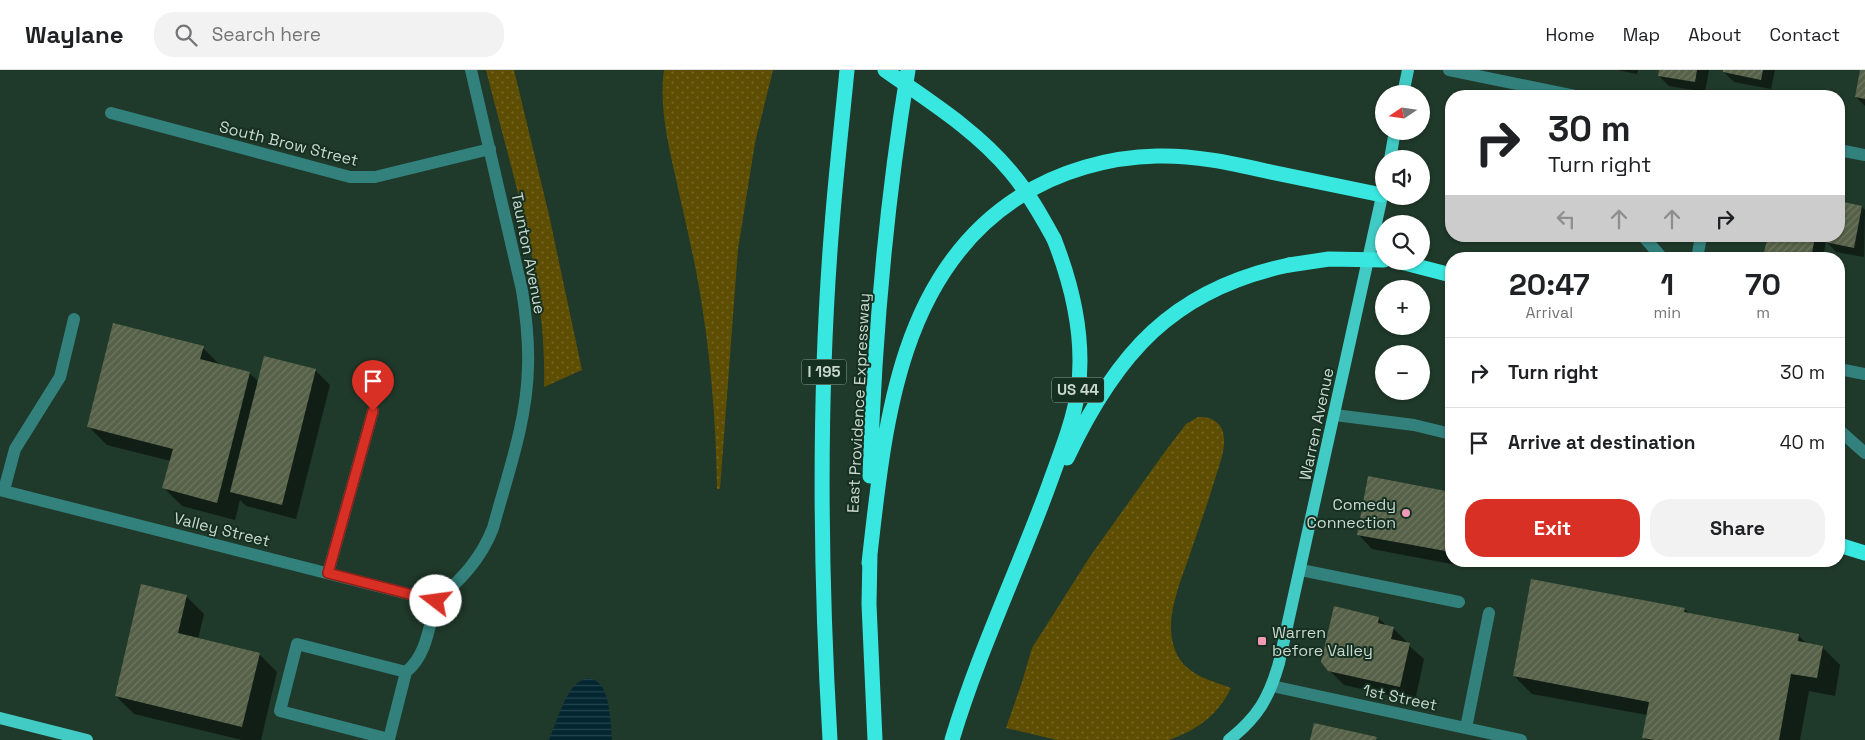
<!DOCTYPE html>
<html lang="en">
<head>
<meta charset="utf-8">
<style>
  :root { --surface:#fff; --page:#f2f2f2; --text:#202124; --muted:#757577; --line:#e0e0e0; --accent:#d93025 }
  body { margin:0; font-family:"Space Grotesk",sans-serif; background:var(--page); color:var(--text); height:100vh; display:flex; flex-direction:column; font-size:19px; white-space:nowrap }
  * { box-sizing:border-box; margin:0 }
  p { font-size:16px; color:var(--muted) }
  .icon { flex:none; width:28px; height:28px; fill:none; stroke:currentColor; stroke-width:2; stroke-linecap:round; stroke-linejoin:round }
  .map { position:relative; flex:1; overflow:hidden }
  .drawer { position:absolute; left:1445px; top:182px; width:400px; height:315px; display:flex; flex-direction:column; background:var(--surface); border-radius:20px; box-shadow:0 1px 4px #0004 }
  .drawer>* { flex:none }
  .hud { position:absolute; left:1445px; top:20px; width:400px; height:152px; border-radius:20px; box-shadow:0 1px 4px #0004; background:#fff; color:var(--text); overflow:hidden }
  .needle { width:32px; rotate:257deg }
  .buttons { position:absolute; left:1375px; top:15px; display:grid; gap:10px }
  .buttons a { display:grid; place-items:center; width:55px; height:55px; border-radius:50%; background:var(--surface); box-shadow:0 1px 4px #0004; font-size:25px }
  .pin { position:absolute; display:grid; place-items:center; width:42px; height:42px; color:#fff; margin:-51px -21px; border-radius:50% 50% 50% 0; rotate:-45deg; box-shadow:0 0 5px #0007 }
  .pin .icon { rotate:45deg }
  .me { position:absolute; width:55px; margin:-28px; rotate:285deg; stroke-linejoin:round; filter:drop-shadow(0 0 4px #0008) }
  .turn { display:flex; align-items:center; gap:18px; height:105px; padding:0 20px; font-size:22px }
  .turn .icon { width:65px; height:65px; stroke-width:2.5 }
  .turn b { display:block; font-size:35px; line-height:42px }
  .lanes { display:flex; align-items:center; height:48px; padding:0 20px; background:#0003; justify-content:center; gap:25px; direction:ltr }
  .lanes .off { opacity:.35 }
  .eta { display:flex; justify-content:space-evenly; align-items:center; height:85px; text-align:center }
  .eta b { font-size:30px; font-weight:600; line-height:35px }
  .button { display:flex; gap:10px; margin-top:auto; padding:10px 20px }
  .button a { flex:1; height:58px; border-radius:20px; background:var(--accent); color:#fff; font-size:20px; font-weight:600; line-height:58px; text-align:center }
  .button a+a { background:var(--page); color:var(--text) }
  ul { padding:0; list-style:none }
  li { display:flex; align-items:center; gap:15px; height:70px; padding:0 20px; border-top:1px solid var(--line) }
  li div { flex:1 }
  li b { display:block; font-size:19px }
  li em { font-style:normal }
  header { display:flex; align-items:center; gap:30px; box-sizing:border-box; height:70px; padding:0 25px; background:var(--surface); border-bottom:1px solid var(--line) }
  header strong { font-size:24px }
  nav { display:flex; gap:28px; margin-inline-start:auto; font-size:18px }
  .search { width:350px; height:45px; background:var(--page); display:flex; align-items:center; gap:12px; box-sizing:border-box; padding:0 18px; border-radius:20px; color:var(--muted); font-size:19px }
  .map>svg:first-child { display:block }
  .grass { fill:url(#grass-dots) }
  .water { fill:url(#water-rules) }
  .shadow { fill:#0007 }
  .building { fill:url(#building-hatch) }
  .lines { fill:none; stroke-linecap:round; stroke-linejoin:round }
  .minor { stroke:#33817d; stroke-width:12 }
  .major { stroke:#42cac4; stroke-width:12 }
  .highway { stroke:#38e8e0; stroke-width:15 }
  .highway-bridge { stroke:#38e8e0; stroke-width:15 }
  .route-casing { stroke:#8d1f18; stroke-width:12 }
  .route { stroke:#d93025; stroke-width:9 }
  .poi-dot { fill:#f09ab7; stroke:#152f21; stroke-width:2 }
  .labels { text-anchor:middle; stroke-width:4; stroke-linejoin:round; paint-order:stroke }
  .shield { fill:#152f21; stroke:#94a69c; stroke-width:1 }
  .shield-label { font-size:15px; font-weight:bold; fill:#cad9d0 }
  .street-label { font-size:16px; fill:#cad9d0; stroke:#152f21 }
  .poi-label { font-size:16px; fill:#cad9d0; stroke:#152f21; text-anchor:end }
</style>
</head>
<body>
<header>
<strong>Waylane</strong>
<div class="search"><svg class="icon" aria-label="search" viewBox="0 0 24 24"><circle cx="10" cy="10" r="6"/><path d="M15 15l6 6"/></svg>Search here</div>
<nav><a>Home</a><a>Map</a><a>About</a><a>Contact</a></nav>
</header>
<div class="map">
<svg width="1865" height="670" viewBox="0 0 1865 670">
  <defs>
    <pattern id="grass-dots" width="8" height="8" patternUnits="userSpaceOnUse" patternTransform="scale(1.25)"><rect width="8" height="8" fill="#5e4e03"/><path d="M2 2h.1M6 6h.1" fill="none" stroke="#746727" stroke-width="1.8" stroke-linecap="round"/></pattern>
    <pattern id="water-rules" width="6" height="5" patternUnits="userSpaceOnUse" patternTransform="scale(1.25)"><rect width="6" height="5" fill="#032631"/><path d="M0 2.5h6" fill="none" stroke="#26454e"/></pattern>
    <pattern id="building-hatch" width="6" height="6" patternUnits="userSpaceOnUse" patternTransform="scale(1.25)"><rect width="6" height="6" fill="#566148"/><path d="M-1 1l2-2M0 6l6-6M5 7l2-2" fill="none" stroke="#6d7761"/></pattern>
  </defs>
  <rect width="100%" height="100%" fill="#1f392a"/>
  <path class="grass" d="M 486,0 L 514,0 L 549,145 L 582,300 L 544,317 C 547,209 512,104 486,0 Z
    M 664,0 L 773,0 L 755,73 L 738,179 L 720,419 L 717,419 C 716,347 710,277 697,206 C 691,174 683,142 676,109 C 668,74 659,36 664,0 Z
    M 1198,347 C 1212,346 1223,353 1224,368 C 1225,381 1219,396 1215,409 C 1208,432 1200,455 1192,478 C 1182,510 1159,555 1179,588 C 1190,606 1213,611 1231,618 C 1218,645 1197,660 1169,670 L 1057,670 L 1006,658 L 1022,612 L 1032,578 L 1091,485 L 1164,383 L 1186,354 Z"/>
  <path class="water" d="M 589,608 C 593,609 597,611 600,614 C 610,625 611,655 612,670 L 549,670 C 556,654 563,628 575,615 C 579,611 584,609 589,608 Z"/>
  <path class="shadow" d="M 1617,0 L 1638,0 L 1637,4 Z
    M 1660,0 L 1709,0 L 1705,22 L 1669,16 L 1659,6 Z
    M 1725,0 L 1775,0 L 1771,19 L 1734,12 L 1724,2 Z
    M 1861,0 L 1865,0 L 1865,36 L 1856,27 Z
    M 1839,132 L 1862,137 L 1865,140 L 1864,187 L 1836,182 L 1826,171 L 1823,189 L 1773,189 L 1766,181 L 1769,166 L 1839,166 Z
    M 203,278 L 221,296 L 249,303 L 259,312 L 315,300 L 330,315 L 296,449 L 246,436 L 240,430 L 235,450 L 182,436 L 164,418 L 171,391 L 107,375 L 88,356 Z
    M 1369,407 L 1451,423 L 1451,491 L 1468,491 L 1467,497 L 1372,479 L 1358,464 Z
    M 186,526 L 204,544 L 198,569 L 259,584 L 277,602 L 261,670 L 242,670 L 134,644 L 116,626 Z
    M 1685,539 L 1690,545 L 1798,565 L 1807,574 L 1822,577 L 1840,595 L 1835,626 L 1809,621 L 1800,670 L 1646,670 L 1643,667 L 1647,645 L 1532,624 L 1514,606 Z
    M 1378,548 L 1387,556 L 1393,558 L 1407,572 L 1407,574 L 1424,589 L 1415,631 L 1344,615 L 1329,600 Z"/>
  <path class="building" d="M 1659,0 L 1697,0 L 1695,12 L 1658,6 Z
    M 1723,0 L 1763,0 L 1761,10 L 1723,2 Z
    M 1860,0 L 1865,0 L 1865,29 L 1855,27 Z
    M 1839,131 L 1862,136 L 1854,178 L 1825,172 L 1826,166 L 1839,166 Z
    M 1768,166 L 1815,166 L 1811,189 L 1800,189 L 1764,182 Z
    M 113,253 L 204,276 L 200,289 L 250,302 L 217,433 L 162,418 L 173,379 L 87,357 Z
    M 264,286 L 316,299 L 282,435 L 230,422 Z
    M 1368,406 L 1451,422 L 1451,482 L 1357,465 Z
    M 1531,509 L 1685,538 L 1684,542 L 1799,564 L 1798,571 L 1823,576 L 1817,608 L 1791,604 L 1779,670 L 1654,670 L 1642,668 L 1649,632 L 1513,606 Z
    M 141,514 L 187,525 L 178,563 L 260,583 L 242,657 L 115,626 Z
    M 1334,536 L 1379,547 L 1378,553 L 1394,557 L 1391,569 L 1410,573 L 1400,617 L 1328,601 L 1321,592 Z
    M 1314,653 L 1377,667 L 1376,670 L 1310,670 Z"/>
  <g class="lines">
    <path class="minor" d="M 1449,0 L 1575,26
      M 111,43 L 350,107 L 375,107 L 490,79
      M 1839,80 L 1865,85
      M 1643,166 L 1663,189
      M 1697,189 L 1701,166
      M 1839,299 L 1865,304
      M 1335,345 L 1414,355 L 1451,364
      M 1839,360 L 1865,383
      M 0,420 L 436,531
      M 4,420 L 15,379 L 60,307 L 74,249
      M 1301,500 L 1459,532
      M 328,503 L 373,341
      M 436,531 C 461,510 481,489 493,458 C 507,406 527,352 528,297 C 529,271 526,245 522,220 L 471,0
      M 406,602 L 389,669 L 280,641 L 297,574 L 406,602 C 427,585 429,556 436,531
      M 1272,616 L 1521,670
      M 1466,658 L 1489,543"/>
    <path class="major" d="M 1403,24 L 1408,0
      M 1390,89 L 1395,61
      M 0,648 L 87,670
      M 1229,670 C 1258,647 1269,628 1279,593 L 1384,117"/>
    <path class="highway" d="M 1397,191 L 1451,205
      M 1067,388 C 1116,284 1173,219 1289,195
      M 870,406 C 874,270 886,134 908,0
      M 1839,475 L 1865,483
      M 870,484 L 869,534 L 875,670
      M 869,493 C 884,362 896,205 1019,127 C 1059,101 1109,87 1157,86 C 1194,85 1231,93 1266,101 C 1305,109 1344,117 1382,125
      M 830,670 C 820,499 818,326 832,155 C 836,103 842,52 847,0
      M 952,670 C 978,583 1018,500 1049,415 C 1060,384 1073,353 1078,321 C 1085,269 1073,217 1054,169"/>
    <path class="highway-bridge" d="M 885,0 C 929,31 976,60 1010,101 C 1028,122 1041,145 1054,169
      M 1289,195 L 1329,189 L 1384,190"/>
  </g>
  <g class="lines">
    <defs>
      <path id="route" d="M 373,341 L 328,503 L 436,531"/>
    </defs>
    <use href="#route" class="route-casing"/>
    <use href="#route" class="route"/>
  </g>
  <g class="poi-dot">
    <circle cx="1406" cy="443" r="5"/>
    <rect x="1257" y="566" width="10" height="10" rx="2.5"/>
  </g>
  <g class="labels">
    <g class="shield">
      <rect x="801.5" y="289.5" width="45" height="25" rx="4"/>
      <rect x="1052" y="307.5" width="52" height="25" rx="4"/>
    </g>
    <g class="shield-label">
      <text x="824" y="307">I 195</text>
      <text x="1078" y="325">US 44</text>
    </g>
    <g class="street-label">
      <text transform="translate(289 73) rotate(14)" y="6">South Brow Street</text>
      <text transform="translate(529 183) rotate(79)" y="6">Taunton Avenue</text>
      <text transform="translate(858 333) rotate(-87)" y="6">East Providence Expressway</text>
      <text transform="translate(1316 354) rotate(-78)" y="6">Warren Avenue</text>
      <text transform="translate(222 459) rotate(14)" y="6">Valley Street</text>
      <text transform="translate(1400 627) rotate(12)" y="6">1st Street</text>
    </g>
    <g class="poi-label">
      <text x="1396" y="440">Comedy<tspan x="1396" dy="18">Connection</tspan></text>
      <text x="1272" y="568" text-anchor="start">Warren<tspan x="1272" dy="18">before Valley</tspan></text>
    </g>
  </g>
</svg>
<div class="buttons">
<a><svg class="needle" viewBox="-14 -14 28 28"><path d="M0-13l5 13h-10z" fill="#e53935"/><path d="M0 13l5-13h-10z" fill="#757577"/></svg></a>
<a><svg class="icon" aria-label="sound" viewBox="0 0 24 24"><path d="M4 9h4l5-4v14l-5-4H4zM17 9q2 3 0 6"/></svg></a>
<a><svg class="icon" aria-label="search" viewBox="0 0 24 24"><circle cx="10" cy="10" r="6"/><path d="M15 15l6 6"/></svg></a>
<a>+</a>
<a>−</a>
</div>
<div class="pin" style="left:373px;top:341px;background:#d93025"><svg class="icon" aria-label="arrive" viewBox="0 0 24 24"><path d="M6 21V4h12l-3 4 3 4H6"/></svg></div>
<svg class="me" style="left:436px;top:531px" viewBox="-20 -20 40 40"><circle r="19" fill="#fff"/><path d="M0-13L10 11 0 6-10 11z" fill="#d93025"/></svg>
<div class="hud">
<div class="turn"><svg class="icon" aria-label="right" viewBox="0 0 24 24"><path d="M7 20v-9h11M14 6l5 5-5 5"/></svg><div><b>30 m</b>Turn right</div></div>
<div class="lanes"><svg class="icon off" aria-label="left" viewBox="0 0 24 24"><path d="M17 20v-9H6M10 6l-5 5 5 5"/></svg><svg class="icon off" aria-label="ahead" viewBox="0 0 24 24"><path d="M12 20V5M6 11l6-6 6 6"/></svg><svg class="icon off" aria-label="ahead" viewBox="0 0 24 24"><path d="M12 20V5M6 11l6-6 6 6"/></svg><svg class="icon" aria-label="right" viewBox="0 0 24 24"><path d="M7 20v-9h11M14 6l5 5-5 5"/></svg></div>
</div>
<section class="drawer">
<div class="eta">
<div><b>20:47</b><p>Arrival</p></div>
<div><b>1</b><p>min</p></div>
<div><b>70</b><p>m</p></div>
</div>
<ul>
<li><svg class="icon" aria-label="right" viewBox="0 0 24 24"><path d="M7 20v-9h11M14 6l5 5-5 5"/></svg><div><b>Turn right</b></div><em>30 m</em></li>
<li><svg class="icon" aria-label="arrive" viewBox="0 0 24 24"><path d="M6 21V4h12l-3 4 3 4H6"/></svg><div><b>Arrive at destination</b></div><em>40 m</em></li>
</ul>
<div class="button"><a>Exit</a><a>Share</a></div>
</section>
</div>
</body>
</html>
